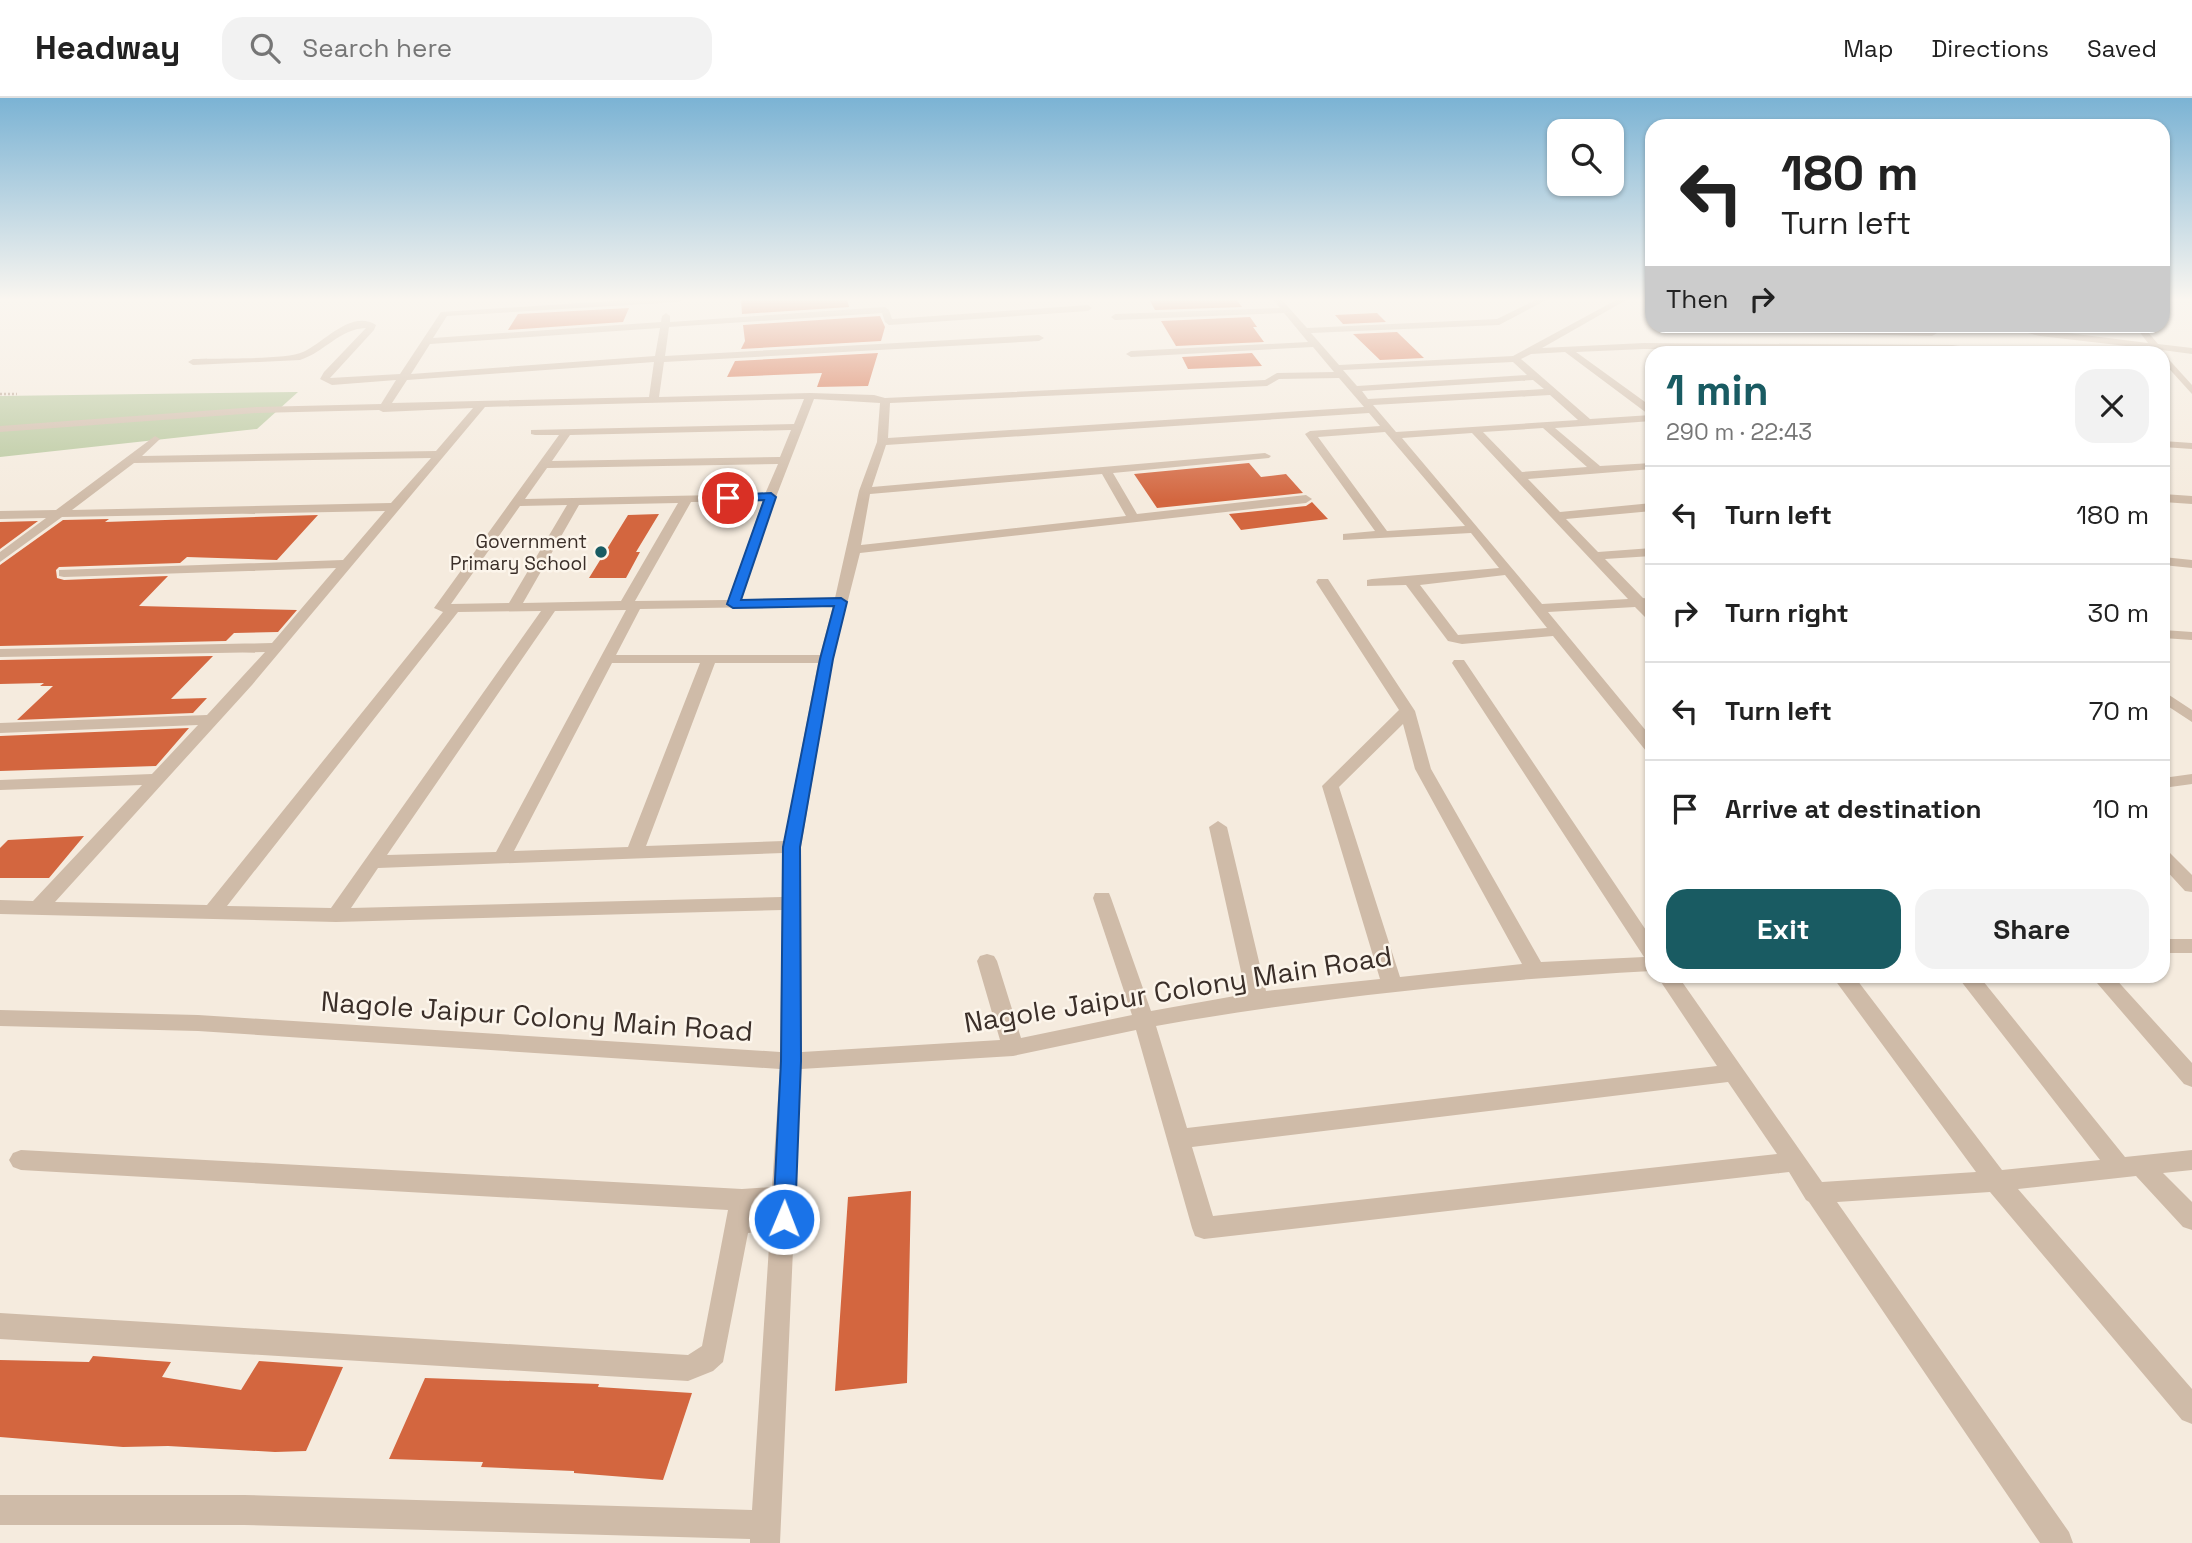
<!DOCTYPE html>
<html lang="en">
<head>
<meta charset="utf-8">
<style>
  :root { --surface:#fff; --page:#f2f2f2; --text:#222; --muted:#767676; --line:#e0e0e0; --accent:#195b62 }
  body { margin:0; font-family:"Space Grotesk",sans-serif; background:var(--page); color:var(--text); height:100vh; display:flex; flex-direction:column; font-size:26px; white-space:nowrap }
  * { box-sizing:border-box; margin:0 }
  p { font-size:23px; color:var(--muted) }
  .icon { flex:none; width:38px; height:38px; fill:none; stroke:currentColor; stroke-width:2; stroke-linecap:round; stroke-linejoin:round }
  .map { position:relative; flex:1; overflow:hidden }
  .panel { position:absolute; left:1645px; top:248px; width:525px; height:637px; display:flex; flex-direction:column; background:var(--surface); border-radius:21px; box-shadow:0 2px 5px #0004 }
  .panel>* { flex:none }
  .hud { position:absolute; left:1645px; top:21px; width:525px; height:214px; border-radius:21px; box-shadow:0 2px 5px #0004; background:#fff; color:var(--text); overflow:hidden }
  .tools { position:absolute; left:1547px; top:21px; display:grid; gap:14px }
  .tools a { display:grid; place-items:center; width:77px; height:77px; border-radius:14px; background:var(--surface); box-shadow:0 2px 5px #0004; font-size:35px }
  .pin { position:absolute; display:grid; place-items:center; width:60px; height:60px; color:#fff; margin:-30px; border:4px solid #fff; border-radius:50%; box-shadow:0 2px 7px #0007 }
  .me { position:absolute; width:77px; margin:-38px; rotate:1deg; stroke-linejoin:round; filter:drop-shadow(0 0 5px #0008) }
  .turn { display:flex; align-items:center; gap:24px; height:147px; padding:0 21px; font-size:32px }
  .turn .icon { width:91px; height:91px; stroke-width:2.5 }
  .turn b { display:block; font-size:49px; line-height:60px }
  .then { display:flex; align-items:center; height:66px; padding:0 21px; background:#0003; gap:14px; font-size:26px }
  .round { display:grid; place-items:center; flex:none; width:74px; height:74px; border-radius:21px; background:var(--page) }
  .summary { display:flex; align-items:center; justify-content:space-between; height:119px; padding:0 21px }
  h1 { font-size:42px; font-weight:800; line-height:52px; color:var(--accent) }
  .action { display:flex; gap:14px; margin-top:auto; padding:14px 21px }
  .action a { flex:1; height:80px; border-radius:21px; background:var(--accent); color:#fff; font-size:28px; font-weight:800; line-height:80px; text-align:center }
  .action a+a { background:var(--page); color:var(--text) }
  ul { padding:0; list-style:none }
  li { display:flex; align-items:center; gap:21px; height:98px; padding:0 21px; border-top:2px solid var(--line) }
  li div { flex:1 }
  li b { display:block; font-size:26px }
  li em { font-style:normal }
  header { display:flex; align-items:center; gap:42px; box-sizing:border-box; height:98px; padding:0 35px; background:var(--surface); border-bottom:2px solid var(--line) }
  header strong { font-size:33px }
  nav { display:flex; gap:38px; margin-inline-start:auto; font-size:24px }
  .search { width:490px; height:63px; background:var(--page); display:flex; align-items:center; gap:18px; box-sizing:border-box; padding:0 24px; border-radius:21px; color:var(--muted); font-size:26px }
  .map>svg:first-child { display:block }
  .green { fill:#b7c79c }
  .building { fill:#d3663f }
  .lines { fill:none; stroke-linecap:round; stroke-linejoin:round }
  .path { stroke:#bba592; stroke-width:2.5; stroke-dasharray:2 2; stroke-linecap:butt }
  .minor { fill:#cfbba8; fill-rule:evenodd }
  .route { fill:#1a73e8; stroke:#114b97; stroke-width:2 }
  .poi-dot { fill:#195b62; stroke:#fcf5eb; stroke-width:2.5 }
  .labels { text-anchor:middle; stroke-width:5; stroke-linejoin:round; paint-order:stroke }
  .far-poi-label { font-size:19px; fill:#3b2f29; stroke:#fcf5eb; text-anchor:end }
  .near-street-label { font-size:28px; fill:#3b2f29; stroke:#fcf5eb }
</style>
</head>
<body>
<header>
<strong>Headway</strong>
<div class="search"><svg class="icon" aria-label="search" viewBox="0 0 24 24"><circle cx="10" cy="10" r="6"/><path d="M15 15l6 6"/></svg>Search here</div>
<nav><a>Map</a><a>Directions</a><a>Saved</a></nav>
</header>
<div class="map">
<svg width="2192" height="1445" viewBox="0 0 2192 1445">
  <rect width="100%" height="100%" fill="#f5ebde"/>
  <path class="green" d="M 298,294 L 257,331 L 0,359 L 0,298 Z"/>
  <path class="building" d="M 741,201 L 847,201 L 849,209 L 742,216 Z
    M 1149,201 L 1236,201 L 1242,209 L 1155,212 Z
    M 629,210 L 623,224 L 508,232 L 518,216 Z
    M 1377,215 L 1386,224 L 1343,226 L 1335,217 Z
    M 880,218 L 885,229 L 881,243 L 741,251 L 745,243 L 743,227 Z
    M 1250,219 L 1257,229 L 1253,229 L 1264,244 L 1176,248 L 1161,223 Z
    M 1397,234 L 1424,260 L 1380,262 L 1353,236 Z
    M 878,255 L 868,288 L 817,289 L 822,275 L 727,279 L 735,263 Z
    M 1252,255 L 1262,268 L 1188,271 L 1182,259 Z
    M 1249,365 L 1261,379 L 1286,376 L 1303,395 L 1157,410 L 1134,376 Z
    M 1312,404 L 1328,421 L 1241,432 L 1229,416 L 1306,408 Z
    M 659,416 L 636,454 L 640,454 L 626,480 L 589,480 L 628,417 Z
    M 318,417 L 277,462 L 187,459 L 180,465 L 59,469 L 56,472 L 57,480 L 64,482 L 168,478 L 139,508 L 297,512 L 278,534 L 234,535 L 226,543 L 0,548 L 0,467 L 63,422 L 109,421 L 105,424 Z
    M 38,423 L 0,451 L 0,424 Z
    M 213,558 L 171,601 L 207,600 L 193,615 L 17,622 L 53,588 L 40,588 L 44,585 L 0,586 L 0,562 Z
    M 189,630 L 156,668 L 0,673 L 0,638 Z
    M 84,738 L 49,780 L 0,780 L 0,750 L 8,742 Z
    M 911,1093 L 907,1285 L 835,1293 L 848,1099 Z
    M 93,1258 L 171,1264 L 162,1279 L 241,1292 L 259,1263 L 343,1269 L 306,1353 L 275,1354 L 168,1348 L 123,1349 L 0,1339 L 0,1262 L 89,1264 Z
    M 425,1280 L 599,1286 L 598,1289 L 692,1295 L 663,1382 L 574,1375 L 574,1373 L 481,1369 L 483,1364 L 389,1361 Z"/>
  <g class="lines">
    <path class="path" d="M 0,296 L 17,296"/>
    <path class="minor" d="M 641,201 L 683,201 L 679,204 L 447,218 L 433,240 L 661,224 L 662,218 L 666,215 L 670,218 L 670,224 L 885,209 L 889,212 L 892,221 L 1088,207 L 1092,210 L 1088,213 L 889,227 L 885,224 L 882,215 L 669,229 L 665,258 L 1039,237 L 1044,240 L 1039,243 L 664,264 L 659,299 L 810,295 L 874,297 L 885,300 L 1265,282 L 1277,275 L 1334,274 L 1313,249 L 1131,259 L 1126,256 L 1131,253 L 1308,244 L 1284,215 L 1115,222 L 1111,219 L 1115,216 L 1280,210 L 1273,201 L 1281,201 L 1307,230 L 1497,221 L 1538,201 L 1548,201 L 1499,227 L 1311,235 L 1339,267 L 1513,258 L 1618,201 L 1628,201 L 1542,250 L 1644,245 L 1952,247 L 2010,254 L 1644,251 L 1576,254 L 1652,309 L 1652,323 L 1555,330 L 1600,368 L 1652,365 L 1652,371 L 1528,381 L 1560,414 L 1652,405 L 1652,413 L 1566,421 L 1598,454 L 1652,450 L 1652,458 L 1605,461 L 1643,500 L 1650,501 L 1652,522 L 1647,521 L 1635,509 L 1548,514 L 1652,640 L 1652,655 L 1646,653 L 1553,538 L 1462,546 L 1448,543 L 1406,487 L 1367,488 L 1367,482 L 1372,481 L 1499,470 L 1471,435 L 1343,442 L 1343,436 L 1375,433 L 1305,336 L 1310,333 L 1380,328 L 1369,315 L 886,347 L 872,389 L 1265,355 L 1271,358 L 1269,360 L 1113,375 L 1137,416 L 1306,397 L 1312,401 L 1306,405 L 860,455 L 833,561 L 801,749 L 802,954 L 1000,942 L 977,863 L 980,858 L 987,856 L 994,858 L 997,863 L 1021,940 L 1132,917 L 1093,800 L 1095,795 L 1109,795 L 1111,800 L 1151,913 L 1246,896 L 1209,729 L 1218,723 L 1227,729 L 1266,893 L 1380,881 L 1322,688 L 1399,612 L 1316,484 L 1318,481 L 1328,481 L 1415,613 L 1431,671 L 1541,864 L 1644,859 L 1452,565 L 1454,562 L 1464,562 L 1652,841 L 1652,873 C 1486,882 1320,899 1156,928 L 1187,1030 L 1717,968 L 1657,878 L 1678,878 L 1822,1084 L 1976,1074 L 1832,878 L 1854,878 L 2002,1072 L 2100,1062 L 1957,878 L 1979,878 L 2125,1059 L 2192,1052 L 2192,1072 L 2163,1075 L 2192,1104 L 2192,1132 L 2183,1129 L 2136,1078 L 2018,1091 L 2192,1291 L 2192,1326 L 2182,1322 L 1990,1094 L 1837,1104 L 2069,1434 L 2073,1445 L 2040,1445 L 1809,1104 L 1806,1102 L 1789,1074 L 1204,1141 L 1195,1138 L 1192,1130 L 1136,932 L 1013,958 L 801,971 L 780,1445 L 750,1445 L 750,1441 L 244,1427 L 0,1427 L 0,1397 L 244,1397 L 752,1412 L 770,1133 L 748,1135 L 723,1264 L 713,1273 L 688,1283 L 0,1241 L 0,1215 L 688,1257 L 702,1248 L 728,1112 L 21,1072 L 13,1069 L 9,1062 L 13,1055 L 21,1052 L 742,1091 L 772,1089 L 780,971 L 198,933 L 0,928 L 0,912 L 198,917 L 780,954 L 782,812 L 336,824 L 0,816 L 0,802 L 33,803 L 142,687 L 0,692 L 0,682 L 152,676 L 198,627 L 0,635 L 0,625 L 207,617 L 265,554 L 0,559 L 0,551 L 272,545 L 336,470 L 64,479 L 59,478 L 59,472 L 343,462 L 385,413 L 62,419 L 0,464 L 0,454 L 46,420 L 0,421 L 0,413 L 56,412 L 155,338 L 160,341 L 142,358 L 436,353 L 473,310 L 383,314 L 379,312 L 257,315 L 0,334 L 0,328 L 257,309 L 381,306 L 396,282 L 332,287 L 320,281 L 324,274 L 366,230 C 339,231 325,254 300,262 L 193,267 L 188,264 L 193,261 C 216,260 286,262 303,254 C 324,245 351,211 376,227 L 374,232 L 330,280 L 400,276 L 441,214 ZM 660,230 L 655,258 L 411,276 L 430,246 ZM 1565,254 L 1648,316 L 1651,317 L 1590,321 L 1521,261 L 1531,256 ZM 654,264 L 649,299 L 392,305 L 407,282 ZM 1513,264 L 1527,277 L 1357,288 L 1343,272 ZM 1339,280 L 1364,309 L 888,340 L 890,305 L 1267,288 L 1279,281 ZM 1533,282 L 1544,291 L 1368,301 L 1362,293 ZM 1550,297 L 1578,322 L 1396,334 L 1373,307 ZM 804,301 L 794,326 L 531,332 L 531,336 L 535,337 L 559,337 L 434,510 L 443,514 L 207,807 L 55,804 L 252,587 L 485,309 ZM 814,301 L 880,305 L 877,344 L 859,393 L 835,500 L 741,502 L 776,399 ZM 1543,330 L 1587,369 L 1522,374 L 1483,334 ZM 791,332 L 780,359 L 552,363 L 570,337 ZM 1385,334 L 1465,428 L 1387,433 L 1318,339 ZM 1472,335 L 1628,501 L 1542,506 L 1402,340 ZM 431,360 L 391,405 L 72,412 L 134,365 ZM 778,366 L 765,396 L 525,401 L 547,370 ZM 1102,376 L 1126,418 L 861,447 L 870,396 ZM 763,403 L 728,502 L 635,503 L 691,404 ZM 678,405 L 621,503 L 523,505 L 579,407 ZM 567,407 L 509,505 L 451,506 L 520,408 ZM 1505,477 L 1547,530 L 1458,537 L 1420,487 ZM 833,508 L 820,557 L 616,557 L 640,511 ZM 626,512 L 496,754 L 387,757 L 555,513 ZM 541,513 L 331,810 L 227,808 L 458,514 ZM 612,565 L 700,565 L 628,749 L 514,753 ZM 715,565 L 818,565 L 784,743 L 646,748 ZM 1403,626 L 1415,671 L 1522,866 L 1400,879 L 1339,689 ZM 783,755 L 782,799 L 351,810 L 378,770 ZM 1728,984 L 1777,1056 L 1213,1118 L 1192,1049 Z
      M 1664,228 L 1932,232 L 1937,235 L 1932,238 L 1667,232 Z
      M 1997,228 L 2013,228 L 2148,245 L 2135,228 L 2143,228 L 2158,246 L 2192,250 L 2192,256 L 2162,252 L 2158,255 L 2152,251 L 2040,238 Z
      M 2163,255 L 2192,287 L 2192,296 L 2163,264 Z
      M 2163,343 L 2192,345 L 2192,351 L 2163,349 Z
      M 2163,396 L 2192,398 L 2192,406 L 2163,404 Z
      M 2163,459 L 2192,462 L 2192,470 L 2163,467 Z
      M 2163,532 L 2192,534 L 2192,542 L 2163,540 Z
      M 2163,593 L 2192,612 L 2192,624 L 2163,605 Z
      M 2192,676 L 2192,686 L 2163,690 L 2163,680 Z
      M 2163,752 L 2169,754 L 2192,777 L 2192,794 L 2185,793 L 2163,769 Z
      M 2163,841 L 2192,841 L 2192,855 L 2163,855 Z
      M 2091,878 L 2113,878 L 2192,965 L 2192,989 L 2184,986 Z"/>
  </g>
  <linearGradient id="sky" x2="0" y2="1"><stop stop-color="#7bb3d4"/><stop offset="0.5" stop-color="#faf6f0"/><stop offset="1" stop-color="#faf6f0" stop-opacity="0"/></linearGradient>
  <rect width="2192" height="403" fill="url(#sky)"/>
  <path class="route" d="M 771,395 L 776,399 L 741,502 L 841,500 L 847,504 L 833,561 L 800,749 L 801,963 L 795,1121 L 791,1128 L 784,1131 L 776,1128 L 773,1121 L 781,963 L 783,749 L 820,561 L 834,508 L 733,510 L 727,506 L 764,402 L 728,404 L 723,400 L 728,397 Z"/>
  <circle class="poi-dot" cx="601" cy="454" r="7"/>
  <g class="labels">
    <g class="far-poi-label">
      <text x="587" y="450">Government<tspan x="587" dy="22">Primary School</tspan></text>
    </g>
    <g class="near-street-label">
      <text transform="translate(1178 891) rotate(-9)" y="10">Nagole Jaipur Colony Main Road</text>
      <text transform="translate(537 918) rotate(4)" y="10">Nagole Jaipur Colony Main Road</text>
    </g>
  </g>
</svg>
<div class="tools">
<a><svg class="icon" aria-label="search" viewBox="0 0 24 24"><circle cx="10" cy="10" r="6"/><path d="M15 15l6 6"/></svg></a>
</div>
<div class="pin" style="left:728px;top:400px;background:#d93025"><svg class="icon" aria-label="arrive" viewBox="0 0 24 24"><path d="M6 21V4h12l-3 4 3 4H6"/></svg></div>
<svg class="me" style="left:784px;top:1121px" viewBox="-20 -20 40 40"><circle r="17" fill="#1a73e8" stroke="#fff" stroke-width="3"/><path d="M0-11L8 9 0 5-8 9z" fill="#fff"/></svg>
<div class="hud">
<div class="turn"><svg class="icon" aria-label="left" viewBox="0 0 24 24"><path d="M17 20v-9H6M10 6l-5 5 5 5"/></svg><div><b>180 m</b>Turn left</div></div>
<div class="then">Then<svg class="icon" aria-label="right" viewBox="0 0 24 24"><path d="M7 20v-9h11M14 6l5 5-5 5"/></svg></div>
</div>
<section class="panel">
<div class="summary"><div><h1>1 min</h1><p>290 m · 22:43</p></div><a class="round"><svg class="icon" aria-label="close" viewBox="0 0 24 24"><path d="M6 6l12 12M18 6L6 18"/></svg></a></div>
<ul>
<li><svg class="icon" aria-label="left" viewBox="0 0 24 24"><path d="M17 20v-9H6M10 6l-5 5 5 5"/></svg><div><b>Turn left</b></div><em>180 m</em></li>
<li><svg class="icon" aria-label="right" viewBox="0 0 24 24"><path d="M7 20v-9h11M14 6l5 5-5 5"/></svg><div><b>Turn right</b></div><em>30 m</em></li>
<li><svg class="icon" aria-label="left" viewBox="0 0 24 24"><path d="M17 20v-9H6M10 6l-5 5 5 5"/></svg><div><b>Turn left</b></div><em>70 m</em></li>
<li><svg class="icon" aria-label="arrive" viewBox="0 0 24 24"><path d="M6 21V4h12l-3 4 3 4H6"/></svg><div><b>Arrive at destination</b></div><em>10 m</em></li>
</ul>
<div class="action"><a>Exit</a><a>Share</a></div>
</section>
</div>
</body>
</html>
